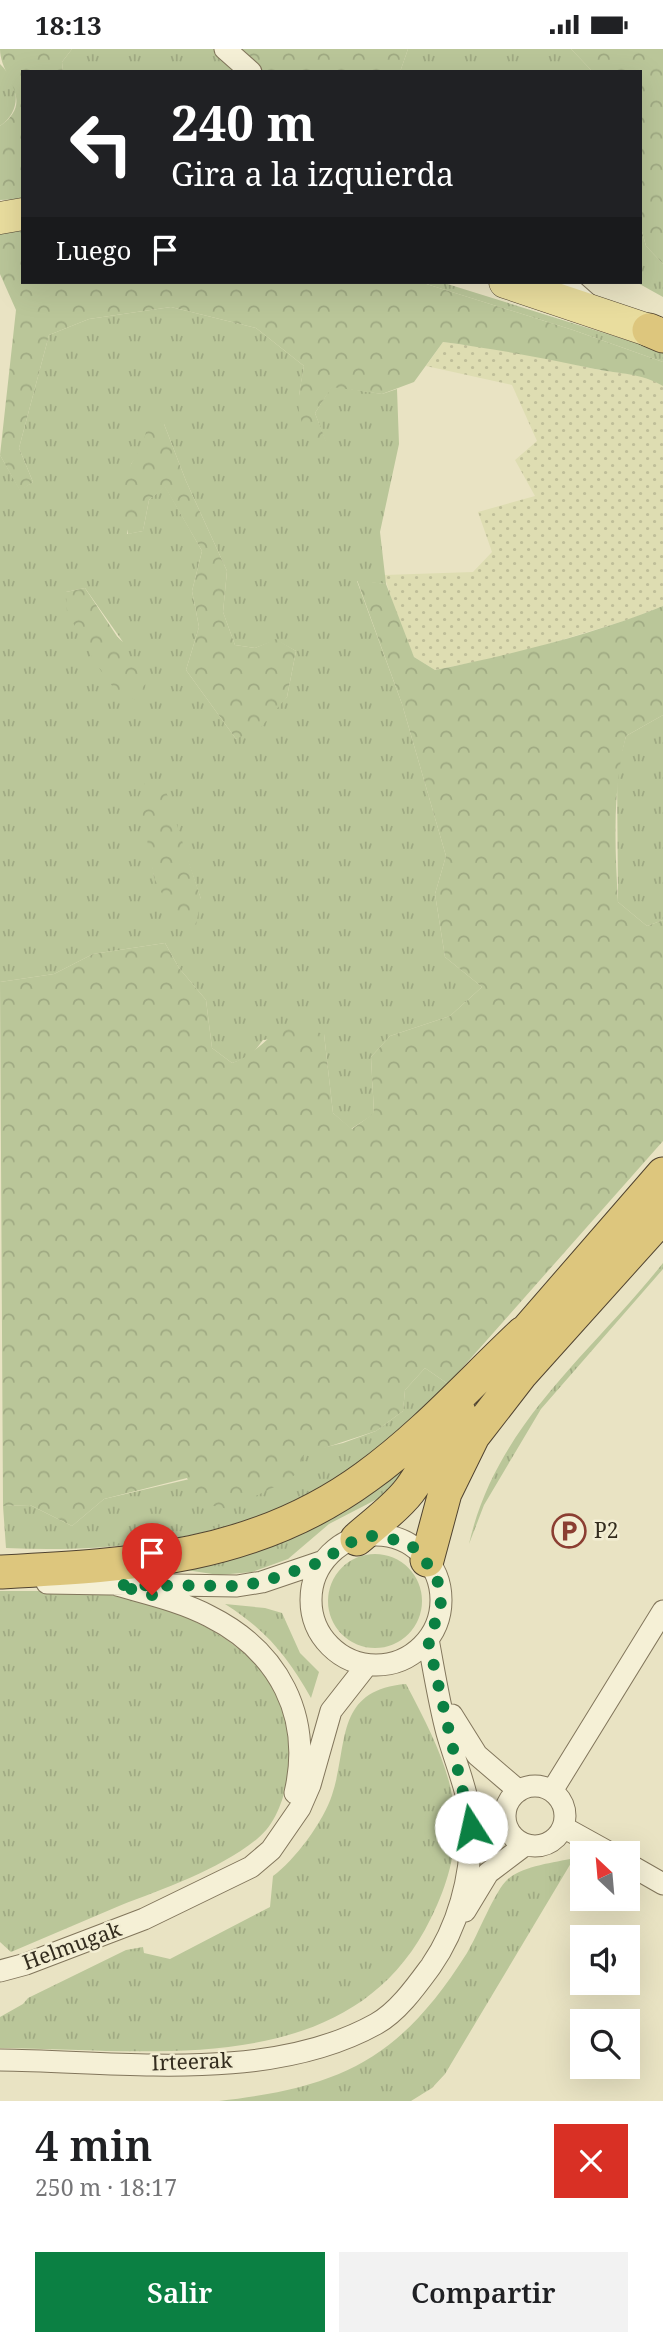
<!DOCTYPE html>
<html lang="es">
<head>
<meta charset="utf-8">
<style>
  :root { --surface:#fff; --page:#f2f2f2; --text:#202124; --muted:#757577; --accent:#0b8043 }
  body { margin:0; font-family:"Noto Serif",serif; background:var(--page); color:var(--text); height:100vh; display:flex; flex-direction:column; font-size:26px; white-space:nowrap }
  * { box-sizing:border-box; margin:0 }
  p { font-size:23px; color:var(--muted) }
  .icon { flex:none; width:38px; height:38px; fill:none; stroke:currentColor; stroke-width:2; stroke-linecap:round; stroke-linejoin:round }
  .map { position:relative; height:2052px; overflow:hidden }
  .drawer { display:flex; flex-direction:column; background:var(--surface); flex:1 }
  .drawer>* { flex:none }
  .guide { position:absolute; left:21px; top:21px; width:621px; height:214px; border-radius:0px; box-shadow:0 7px 28px #0002; background:#202124; color:#fff; overflow:hidden }
  .needle { width:46px; rotate:334deg }
  .fabs { position:absolute; left:570px; top:1792px; display:grid; gap:14px }
  .fabs a { display:grid; place-items:center; width:70px; height:70px; border-radius:0px; background:var(--surface); box-shadow:0 7px 28px #0002; font-size:35px }
  .pin { position:absolute; display:grid; place-items:center; width:60px; height:60px; color:#fff; margin:-72px -30px; border-radius:50% 50% 50% 0; rotate:-45deg; box-shadow:0 0 7px #0007 }
  .pin .icon { rotate:45deg }
  .me { position:absolute; width:77px; margin:-38px; rotate:350deg; stroke-linejoin:round; filter:drop-shadow(0 0 5px #0008) }
  .turn { display:flex; align-items:center; gap:24px; height:147px; padding:0 35px; font-size:32px }
  .turn .icon { width:91px; height:91px; stroke-width:2.5 }
  .turn b { display:block; font-size:49px; line-height:60px }
  .then { display:flex; align-items:center; height:66px; padding:0 35px; background:#0003; gap:14px; font-size:26px }
  .round { display:grid; place-items:center; flex:none; width:74px; height:74px; border-radius:0px; background:var(--page) }
  .head { display:flex; align-items:center; justify-content:space-between; height:119px; padding:0 35px }
  h1 { font-size:42px; font-weight:600; line-height:52px }
  .primary-button { display:flex; gap:14px; margin-top:auto; padding:14px 35px }
  .primary-button a { flex:1; height:80px; border-radius:0px; background:var(--accent); color:#fff; font-size:28px; font-weight:600; line-height:80px; text-align:center }
  .primary-button a+a { background:var(--page); color:var(--text) }
  .status { display:flex; justify-content:space-between; align-items:center; height:49px; padding:0 35px; background:var(--surface); direction:ltr }
  .status svg { height:19px; fill:currentColor }
  .map>svg:first-child { display:block }
  .farmland { fill:url(#farmland-dots) }
  .grass { fill:url(#grass-tufts); fill-rule:evenodd }
  .forest { fill:url(#forest-crowns) }
  .lines { fill:none; stroke-linecap:round; stroke-linejoin:round }
  .minor-casing { stroke:#82765c; stroke-width:23 }
  .primary-casing { stroke:#504330; stroke-width:33 }
  .trunk-casing { stroke:#504330; stroke-width:35 }
  .minor { stroke:#f5f0d6; stroke-width:21 }
  .primary { stroke:#e9dd9e; stroke-width:32 }
  .trunk { stroke:#ddc67d; stroke-width:33 }
  .route { stroke:#0b8043; stroke-width:12; stroke-dasharray:0 21.6 }
  .labels { text-anchor:middle; stroke-width:5; stroke-linejoin:round; paint-order:stroke }
  .poi-label { font-size:21px; fill:#332c1e; stroke:#f2edd2; text-anchor:start }
  .street-label { font-size:21px; fill:#332c1e; stroke:#f2edd2 }
</style>
</head>
<body>
<div class="status"><b>18:13</b><svg viewBox="0 0 49 12"><path d="M0 12V9h3v3zM5 12V6h3v6zM10 12V3h3v9zM15 12V0h3v12zM26 1h20v11H26zM47 4h2v5h-2z"/></svg></div>
<div class="map">
<svg width="663" height="2052" viewBox="0 0 663 2052">
  <defs>
    <pattern id="farmland-dots" width="8" height="8" patternUnits="userSpaceOnUse" patternTransform="scale(1.75)"><rect width="8" height="8" fill="#deddb2"/><path d="M2 2h.1M6 6h.1" fill="none" stroke="#bfbe99" stroke-width="1.8" stroke-linecap="round"/></pattern>
    <pattern id="grass-tufts" width="24" height="20" patternUnits="userSpaceOnUse" patternTransform="scale(1.75)"><rect width="24" height="20" fill="#bac699"/><path d="M3 7l-1-3M5 7V3M7 7l1-3M15 17l-1-3M17 17v-4M19 17l1-3" fill="none" stroke="#a0aa83"/></pattern>
    <pattern id="forest-crowns" width="20" height="18" patternUnits="userSpaceOnUse" patternTransform="scale(1.75)"><rect width="20" height="18" fill="#bac699"/><path d="M2 6a3 3 0 1 1 6 0M12 15a3 3 0 1 1 6 0" fill="none" stroke="#a0aa83"/></pattern>
  </defs>
  <rect width="100%" height="100%" fill="#e9e3c3"/>
  <path class="farmland" d="M 443,293 L 525,304 L 599,321 L 646,327 L 663,337 L 663,557 L 630,570 L 519,604 L 435,621 L 414,608 L 400,578 L 384,526 L 473,523 L 492,503 L 478,463 L 535,447 L 515,411 L 537,392 L 512,336 L 426,317 Z"/>
  <path class="grass" d="M 72,0 L 237,0 L 263,23 L 63,23 L 62,13 Z
    M 408,0 L 571,0 L 593,23 L 400,23 Z
    M 0,15 C 19,34 23,61 0,77 Z
    M 641,179 L 646,197 L 663,215 L 663,248 L 636,233 L 640,233 Z
    M 420,233 L 441,233 L 649,298 L 663,304 L 663,313 L 573,281 Z
    M 171,258 L 256,279 L 304,317 L 299,346 L 326,394 L 315,364 L 332,337 L 382,345 L 397,340 L 399,395 L 380,483 L 386,535 L 357,532 L 402,655 L 446,807 L 435,845 L 445,908 L 482,938 L 450,967 L 390,987 L 371,1008 L 374,1065 L 351,1080 L 333,1064 L 324,985 L 263,991 L 250,1008 L 232,1014 L 212,999 L 206,951 L 179,919 L 165,894 L 93,905 L 54,925 L 0,933 L 0,406 L 20,441 L 33,433 L 19,399 L 49,286 L 89,270 ZM 164,375 L 186,432 L 227,522 L 223,563 L 235,596 L 255,599 L 276,591 L 296,602 L 287,648 L 236,690 L 186,621 L 199,578 L 192,542 L 202,502 L 165,437 L 149,451 L 143,482 L 127,485 L 131,415 ZM 85,539 L 123,593 L 66,543 ZM 150,796 L 188,812 L 201,850 L 154,829 Z
    M 663,666 L 663,871 L 647,877 L 618,853 L 617,722 L 626,687 Z
    M 663,1214 L 663,1220 L 541,1360 L 484,1456 L 469,1495 C 496,1375 590,1306 663,1214 Z
    M 425,1319 L 448,1335 C 422,1361 396,1387 366,1410 C 263,1486 131,1505 6,1499 L 3,1457 L 30,1456 L 72,1477 L 104,1450 L 343,1394 L 376,1382 L 403,1362 L 405,1341 Z
    M 407,1418 L 381,1448 L 329,1475 L 288,1510 L 252,1523 L 219,1526 L 186,1521 L 371,1443 Z
    M328 1552a47 47 0 1 1 94 0a47 47 0 1 1-94 0Z
    M 0,1542 C 38,1542 79,1541 117,1547 C 196,1562 293,1611 290,1704 C 289,1733 281,1771 257,1790 C 217,1822 165,1839 119,1857 C 83,1872 47,1888 11,1903 L 0,1893 Z
    M 225,1555 L 265,1559 L 282,1564 L 300,1604 L 319,1623 L 311,1649 C 288,1608 265,1580 225,1555 Z
    M 406,1635 C 451,1720 477,1776 431,1869 C 352,2033 152,2000 0,1999 L 0,1968 L 23,1955 L 28,1949 L 126,1901 L 143,1898 L 144,1904 L 170,1910 L 270,1858 L 273,1827 C 294,1812 324,1772 332,1746 C 349,1695 334,1641 406,1635 Z
    M 574,1809 L 445,2025 L 432,2039 L 411,2052 L 219,2052 C 342,2038 400,2010 467,1904 C 478,1886 495,1841 508,1830 C 525,1816 554,1814 574,1809 Z"/>
  <path class="forest" d="M 0,0 L 72,0 L 62,13 L 63,23 L 23,23 L 23,150 L 0,151 L 0,77 C 37,51 0,29 0,0 Z
    M 237,0 L 408,0 L 400,23 L 263,23 Z
    M 571,0 L 663,0 L 663,215 L 646,197 L 641,179 L 640,23 L 593,23 Z
    M 23,177 L 23,233 L 420,233 L 573,281 L 663,313 L 663,337 C 641,324 620,325 595,320 C 544,309 495,300 443,293 L 414,333 L 382,345 L 332,338 L 315,364 L 327,395 L 317,399 C 293,366 297,356 304,317 L 256,279 L 171,258 L 89,270 L 49,286 L 19,399 L 33,433 L 20,442 L 0,406 L 16,261 L 0,225 L 0,180 Z
    M 150,368 L 164,375 L 186,432 L 227,522 L 223,563 L 235,596 L 255,599 L 276,590 L 296,602 L 287,648 L 260,679 L 236,690 L 186,621 L 199,578 L 192,542 L 202,502 L 165,438 L 149,451 L 143,482 L 128,485 L 120,447 L 131,415 L 142,398 Z
    M 357,531 L 386,535 L 414,608 L 435,621 C 512,605 589,587 663,557 L 663,666 L 626,687 C 612,742 615,797 618,853 L 647,877 L 663,871 L 663,1092 L 448,1335 L 425,1319 L 405,1341 L 403,1362 L 376,1382 L 303,1406 L 300,1421 L 289,1431 L 228,1460 L 200,1454 L 187,1429 L 104,1450 L 72,1477 L 30,1456 L 3,1457 L 0,933 L 54,925 L 93,905 L 165,894 L 179,919 L 206,951 L 212,999 L 232,1014 C 254,1007 267,988 287,975 L 324,985 L 333,1064 L 352,1080 L 374,1064 L 371,1008 L 390,987 L 450,967 L 482,938 L 445,908 L 435,845 L 446,807 L 402,655 Z
    M 85,539 L 146,631 L 143,654 L 116,642 L 96,615 L 67,563 L 66,543 Z
    M 145,734 L 165,739 L 201,850 L 196,876 L 169,858 L 154,829 L 139,747 Z"/>
  <g class="lines">
    <defs>
      <path id="minor" d="M 225,0 L 251,23
        M 563,233 L 589,256
        M311 1551a65 65 0 1 1 130 0a65 65 0 1 1-130 0Z
        M 47,1534 L 237,1537 L 262,1533 L 324,1512
        M 117,1536 C 148,1545 180,1552 209,1567 C 279,1602 313,1667 295,1744
        M 452,1666 L 477,1706 L 519,1742
        M505 1767a30 30 0 1 1 60 0a30 30 0 1 1-60 0Z
        M 552,1742 L 663,1562
        M 563,1778 L 610,1804
        M 628,1815 L 663,1835
        M 465,1862 L 488,1824 L 525,1796
        M 0,1922 L 26,1915 L 144,1870 L 251,1818 L 271,1801 L 300,1759 L 310,1736 L 331,1662 L 367,1616
        M 0,2011 C 119,2012 268,2035 376,1975 C 398,1963 417,1936 431,1917 C 458,1878 471,1829 471,1782 C 471,1748 456,1716 447,1684 C 439,1654 434,1622 428,1590"/>
      <path id="primary" d="M 0,169 L 23,165
        M 505,233 L 663,286"/>
      <path id="trunk" d="M 649,281 L 663,287
        M 511,1300 L 663,1125
        M 357,1490 C 375,1474 395,1460 409,1442 C 428,1417 439,1388 459,1363
        M 427,1511 L 445,1444 L 473,1387 L 521,1325 L 663,1167
        M 0,1523 C 133,1516 254,1510 366,1428 C 423,1387 472,1332 523,1284"/>
    </defs>
    <use href="#minor" class="minor-casing"/>
    <use href="#primary" class="primary-casing"/>
    <use href="#trunk" class="trunk-casing"/>
    <use href="#minor" class="minor"/>
    <use href="#primary" class="primary"/>
    <use href="#trunk" class="trunk"/>
  </g>
  <g class="lines">
    <path class="route" d="M 152,1546 L 117,1536 L 237,1537 L 262,1533 L 324,1512 L 345,1495 L 372,1487 L 403,1492 L 416,1500 L 436,1526 L 440,1542 L 441,1559 L 428,1591 L 471,1778"/>
  </g>
  <defs>
    <symbol id="parking-ring" viewBox="-11 -11 22 22"><circle r="9.5" fill="#f2edd2" stroke="#8b3e32" stroke-width="1.5"/><path d="M-3.5-5.5H1a3.5 3.5 0 0 1 0 7H-1V5.5H-3.5ZM-1-3.4V-.6H.8a1.4 1.4 0 0 0 0-2.8Z" fill="#8b3e32"/></symbol>
  </defs>
  <g fill-rule="evenodd">
    <use href="#parking-ring" x="550" y="1463" width="38" height="38"/>
  </g>
  <g class="labels">
    <g class="poi-label">
      <text x="594" y="1489">P2</text>
    </g>
    <g class="street-label">
      <text transform="translate(72 1897) rotate(-20)" y="7">Helmugak</text>
      <text transform="translate(192 2013) rotate(-2)" y="7">Irteerak</text>
    </g>
  </g>
</svg>
<div class="fabs">
<a><svg class="needle" viewBox="-14 -14 28 28"><path d="M0-13l5 13h-10z" fill="#e53935"/><path d="M0 13l5-13h-10z" fill="#757577"/></svg></a>
<a><svg class="icon" aria-label="sound" viewBox="0 0 24 24"><path d="M4 9h4l5-4v14l-5-4H4zM17 9q2 3 0 6"/></svg></a>
<a><svg class="icon" aria-label="search" viewBox="0 0 24 24"><circle cx="10" cy="10" r="6"/><path d="M15 15l6 6"/></svg></a>
</div>
<div class="pin" style="left:152px;top:1546px;background:#d93025"><svg class="icon" aria-label="arrive" viewBox="0 0 24 24"><path d="M6 21V4h12l-3 4 3 4H6"/></svg></div>
<svg class="me" style="left:471px;top:1778px" viewBox="-20 -20 40 40"><circle r="19" fill="#fff"/><path d="M0-13L10 11 0 6-10 11z" fill="#0b8043"/></svg>
<div class="guide">
<div class="turn"><svg class="icon" aria-label="left" viewBox="0 0 24 24"><path d="M17 20v-9H6M10 6l-5 5 5 5"/></svg><div><b>240 m</b>Gira a la izquierda</div></div>
<div class="then">Luego<svg class="icon" aria-label="arrive" viewBox="0 0 24 24"><path d="M6 21V4h12l-3 4 3 4H6"/></svg></div>
</div>
</div>
<section class="drawer">
<div class="head"><div><h1>4 min</h1><p>250 m · 18:17</p></div><a class="round" style="background:#d93025;color:#fff"><svg class="icon" aria-label="close" viewBox="0 0 24 24"><path d="M6 6l12 12M18 6L6 18"/></svg></a></div>
<div class="primary-button"><a>Salir</a><a>Compartir</a></div>
</section>
</body>
</html>
